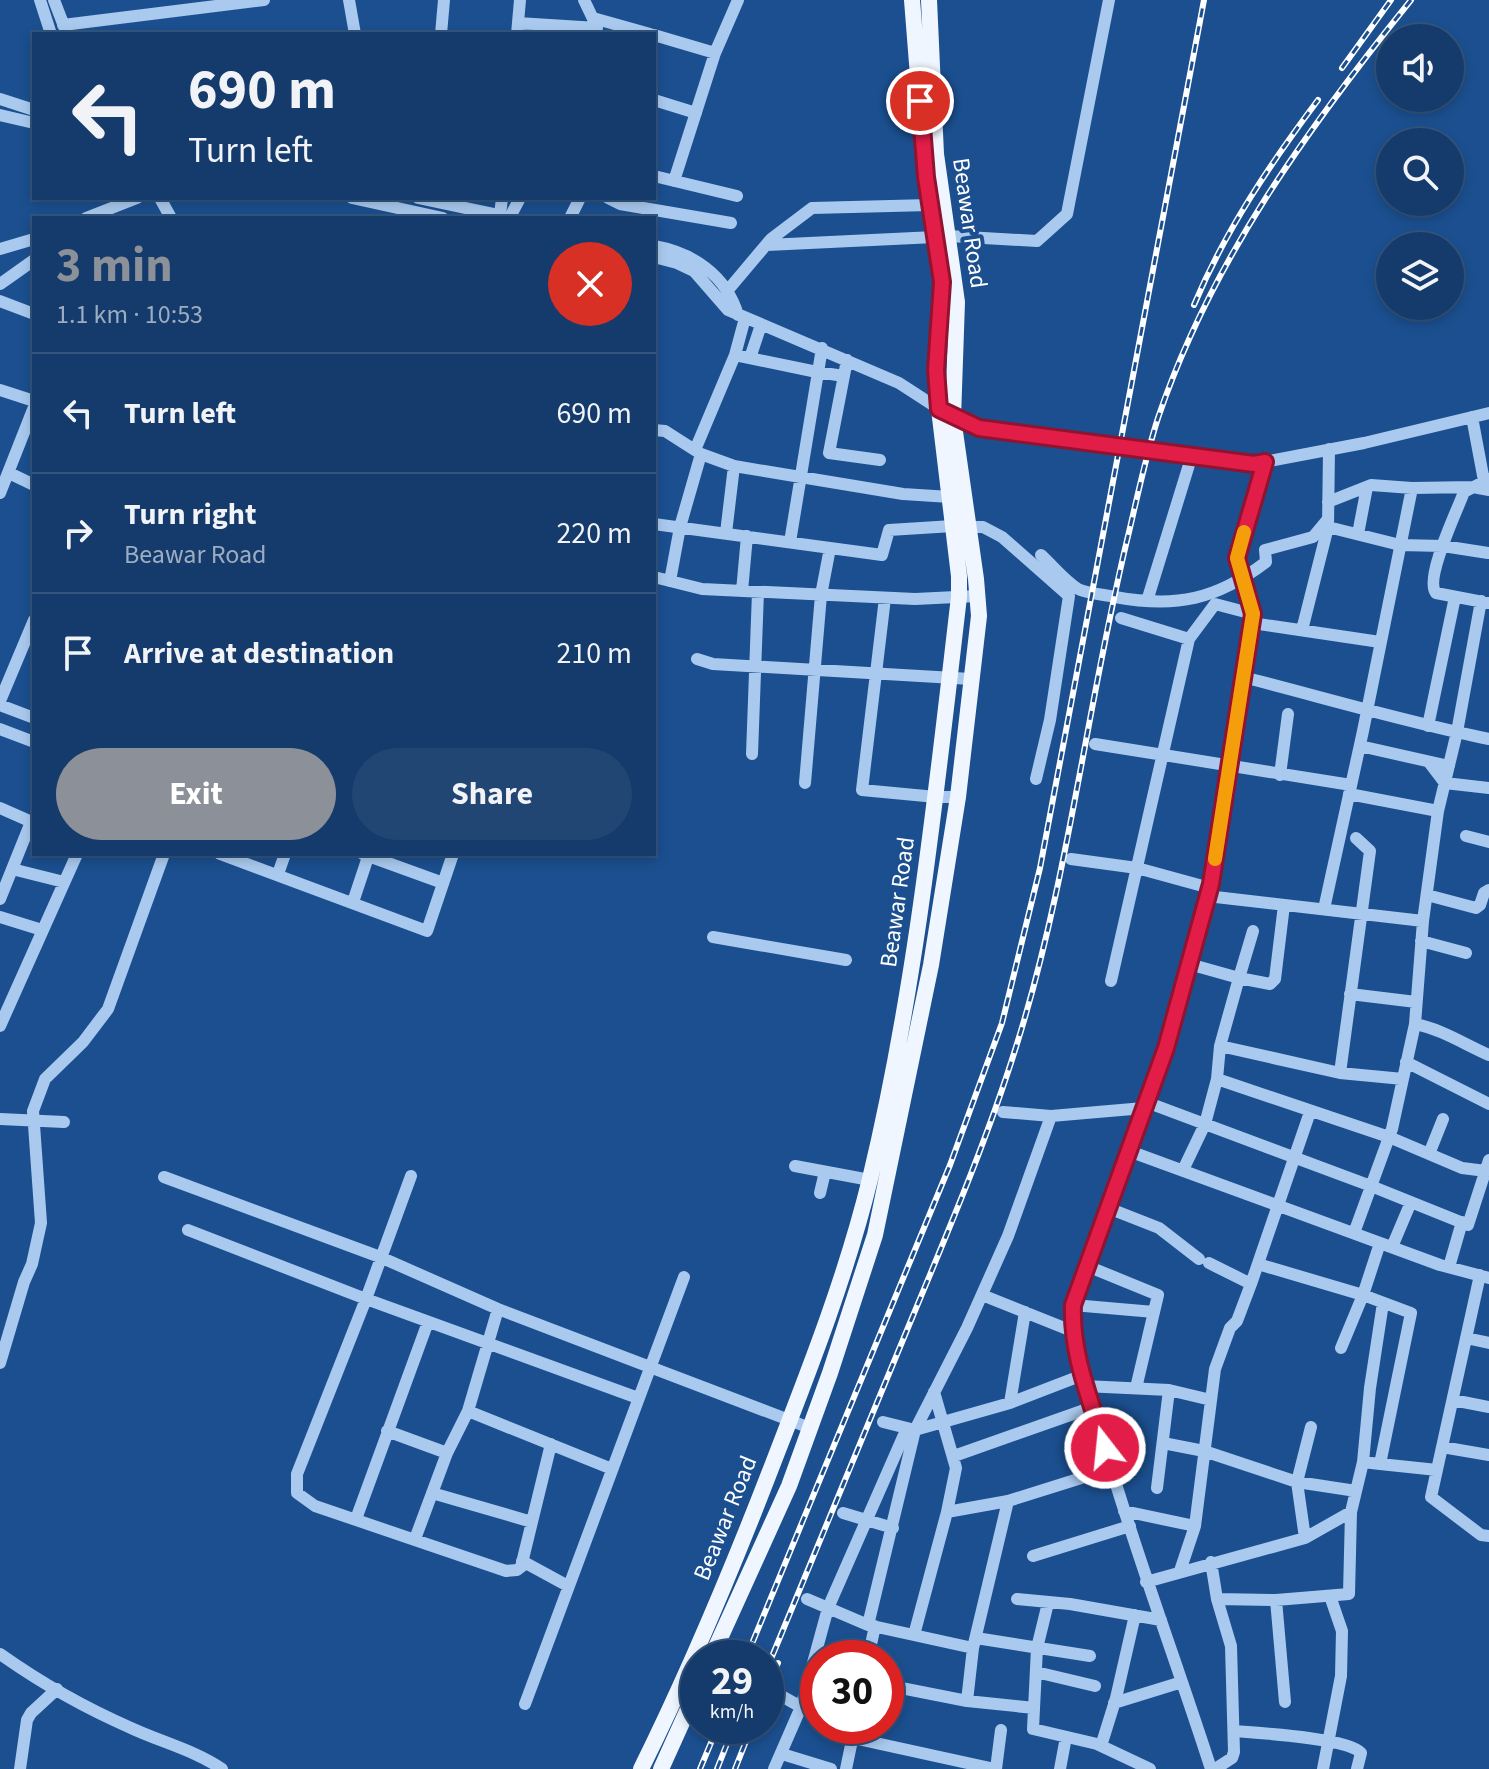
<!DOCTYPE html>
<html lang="en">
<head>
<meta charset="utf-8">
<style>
  :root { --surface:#143b6b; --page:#214673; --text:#f1f3f6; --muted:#9dadc1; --line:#33557e; --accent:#8c9099 }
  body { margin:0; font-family:"Source Sans 3",sans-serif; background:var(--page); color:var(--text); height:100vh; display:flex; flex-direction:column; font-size:30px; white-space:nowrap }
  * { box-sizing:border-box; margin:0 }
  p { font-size:26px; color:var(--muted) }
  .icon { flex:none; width:44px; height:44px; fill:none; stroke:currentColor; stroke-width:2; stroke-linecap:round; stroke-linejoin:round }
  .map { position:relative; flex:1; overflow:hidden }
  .panel { position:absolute; left:32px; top:216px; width:624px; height:640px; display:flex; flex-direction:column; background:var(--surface); border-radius:0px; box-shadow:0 4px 12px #0003,0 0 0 2px var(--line) }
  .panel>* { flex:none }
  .guide { position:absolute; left:32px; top:32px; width:624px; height:168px; border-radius:0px; box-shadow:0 4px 12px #0003,0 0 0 2px var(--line); background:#143b6b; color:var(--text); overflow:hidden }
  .buttons { position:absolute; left:1376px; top:24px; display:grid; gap:16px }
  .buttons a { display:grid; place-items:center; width:88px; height:88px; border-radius:50%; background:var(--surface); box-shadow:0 4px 12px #0003,0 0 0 2px var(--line); font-size:40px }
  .speed { position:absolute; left:680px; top:1640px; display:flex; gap:16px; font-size:40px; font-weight:700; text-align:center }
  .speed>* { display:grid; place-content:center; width:104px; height:104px; border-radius:50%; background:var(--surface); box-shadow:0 4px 12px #0003,0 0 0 2px var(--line); line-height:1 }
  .speed small { font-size:20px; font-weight:400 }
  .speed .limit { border:12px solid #d22; background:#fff; color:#111 }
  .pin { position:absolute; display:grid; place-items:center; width:68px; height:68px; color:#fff; margin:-34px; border:4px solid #fff; border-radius:50%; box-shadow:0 2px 8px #0007 }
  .me { position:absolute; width:88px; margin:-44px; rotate:344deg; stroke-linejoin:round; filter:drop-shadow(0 0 6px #0008) }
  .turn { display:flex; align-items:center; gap:28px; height:168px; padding:0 24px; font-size:36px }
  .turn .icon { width:104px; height:104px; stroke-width:2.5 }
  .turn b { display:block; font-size:56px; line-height:68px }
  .round { display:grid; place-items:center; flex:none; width:84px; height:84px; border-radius:42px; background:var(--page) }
  .overview { display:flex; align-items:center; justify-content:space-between; height:136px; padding:0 24px }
  h1 { font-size:48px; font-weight:700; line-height:60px; color:var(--accent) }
  .button { display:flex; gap:16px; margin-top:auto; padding:16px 24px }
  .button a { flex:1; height:92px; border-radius:48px; background:var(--accent); color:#fff; font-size:32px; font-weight:700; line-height:92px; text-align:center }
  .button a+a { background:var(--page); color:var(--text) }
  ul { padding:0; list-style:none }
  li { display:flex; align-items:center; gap:24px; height:120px; padding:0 24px; border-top:2px solid var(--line) }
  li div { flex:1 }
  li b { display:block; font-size:30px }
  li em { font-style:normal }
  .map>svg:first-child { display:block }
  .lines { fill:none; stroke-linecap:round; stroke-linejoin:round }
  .minor { stroke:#a9c9ee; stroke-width:12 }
  .major { stroke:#f0f6ff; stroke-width:16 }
  .rail-casing { stroke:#fff; stroke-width:6 }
  .rail { stroke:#1b4f8f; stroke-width:3; stroke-dasharray:9; stroke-linecap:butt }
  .route-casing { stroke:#92132f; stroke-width:20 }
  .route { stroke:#e11d48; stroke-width:14 }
  .slow { stroke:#f59e0b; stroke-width:14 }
  .labels { text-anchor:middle; stroke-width:8; stroke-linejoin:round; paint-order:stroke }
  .street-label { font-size:24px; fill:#fff; stroke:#1b4f8f }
</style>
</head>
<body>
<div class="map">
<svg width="1489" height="1769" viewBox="0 0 1489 1769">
  <rect width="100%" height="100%" fill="#1b4f8f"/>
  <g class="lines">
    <path class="minor" d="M 40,0 L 51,34
      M 54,0 L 67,34
      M 349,0 L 355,34
      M 584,0 L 595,23
      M 593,18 L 650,34
      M 518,23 L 597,28
      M 63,25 L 264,0
      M 441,34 L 444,0
      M 517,34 L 520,0
      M 654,35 L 715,53
      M 0,99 L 34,110
      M 654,100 L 696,113
      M 0,115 L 34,123
      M 654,176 L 737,196
      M 674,181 L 715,53 L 738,0
      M 160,198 L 171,218
      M 352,198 L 443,218
      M 418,198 L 513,218
      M 608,198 L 620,204 L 731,223
      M 500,215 L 502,198
      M 510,217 L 520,198
      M 86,218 L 137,198
      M 570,218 L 580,198
      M 949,236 L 1037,241 L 1067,214 L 1109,0
      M 767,245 L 935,237
      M 654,246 C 693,253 726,275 738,315
      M 0,249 L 34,239
      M 654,257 L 677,263 L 694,271 L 728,310 L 899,383 L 953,418 L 979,428 L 1254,464 L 1364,443 L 1489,413
      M 0,284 L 34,260
      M 728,290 L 771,239 L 812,208 L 930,205
      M 0,301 L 34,314
      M 735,355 L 817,372 L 844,376
      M 750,358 L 761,325
      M 847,360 L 829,453 L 880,460
      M 0,390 L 34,401
      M 1472,417 L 1484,481
      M 654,430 L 665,431 L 701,454 L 734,466 L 903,494 L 950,497
      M 695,450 L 735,355 L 745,318
      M 9,473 L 34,485
      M 1489,479 L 1464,492 C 1457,511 1424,579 1436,593 L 1489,603
      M 0,493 L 34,407
      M 1328,502 L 1371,485 L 1412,488 L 1473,487 L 1489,490
      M 654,524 L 882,555 L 889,530 L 953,526
      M 969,527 L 983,527 L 1002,537 L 1069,596 L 1050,720 L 1036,779
      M 1328,527 L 1400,545 L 1443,546 L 1488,553
      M 726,533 L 734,466
      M 1358,534 L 1367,487
      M 790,542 L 822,348
      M 1041,555 C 1053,566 1065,581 1078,589 C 1088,594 1103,594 1115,597 C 1176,608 1216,600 1266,562 L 1265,550 L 1313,537 L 1328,519
      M 654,577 L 702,589 L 915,599 L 977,596
      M 670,581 L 680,527 L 701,454
      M 742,591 L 747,536
      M 885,598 L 862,790 L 936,797 L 958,797
      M 1147,601 L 1192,455
      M 1121,618 L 1189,639 L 1215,604 L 1253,614
      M 1252,623 L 1380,642
      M 1302,630 L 1328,527 L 1329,449
      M 697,659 L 713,664 L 971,679
      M 1243,677 C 1325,698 1406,722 1489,739
      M 0,701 L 34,620
      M 0,705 L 34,718
      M 1428,726 L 1455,597
      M 0,729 L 34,742
      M 1095,744 L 1351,785
      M 1360,746 L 1449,766
      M 752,754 L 758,592
      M 1429,762 L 1445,783 L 1489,788
      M 1280,775 L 1288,714
      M 805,783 L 821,595 L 830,548
      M 1349,794 L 1438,811
      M 0,808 L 34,823
      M 1466,836 L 1489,842
      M 220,854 L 427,931 L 453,854
      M 363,854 L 443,883
      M 1071,859 L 1137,868 L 1210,888
      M 12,869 L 64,882
      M 278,874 L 285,854
      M 1427,895 L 1476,908 L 1480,905 L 1484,893 L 1489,890
      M 1207,896 L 1423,921
      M 0,899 L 31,822
      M 353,902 L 369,854
      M 1324,909 L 1363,731 L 1412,488
      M 0,917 L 42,930
      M 1253,931 L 1239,978 L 1270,984 L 1275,979 L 1284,905
      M 713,937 L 846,960
      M 1421,941 L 1466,953
      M 1111,981 L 1189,639
      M 1350,994 L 1416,1002
      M 1415,1024 C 1441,1029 1464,1044 1489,1055
      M 0,1026 L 77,854
      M 1220,1046 L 1340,1073 L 1403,1079
      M 1406,1062 L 1489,1104
      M 1340,1073 L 1370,851 L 1356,838
      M 1217,1079 L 1389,1137 L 1462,1168 L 1486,1171
      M 1146,1102 L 1371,1186 L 1468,1225 L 1489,1160
      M 1003,1112 L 1051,1116 L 1144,1108
      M 0,1119 L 64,1122
      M 1129,1151 L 1440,1265 L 1489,1278
      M 1429,1154 L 1443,1119
      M 795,1166 L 870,1180
      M 1183,1170 L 1205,1124 L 1217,1079 L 1220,1046 L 1239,978 L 1189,964
      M 411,1176 L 366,1299 L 297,1474 L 297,1493 L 315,1506 L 506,1571 L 517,1570 L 521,1567 L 551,1444
      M 164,1177 L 380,1257 L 498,1309 L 810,1428
      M 820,1193 L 825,1172
      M 1108,1208 L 1159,1228 L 1199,1259
      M 188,1230 L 366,1299 L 638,1398
      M 1354,1233 L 1392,1129 L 1415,1024 L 1423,921 L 1438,811 L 1457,732 L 1481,601
      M 1392,1247 L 1411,1202
      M 1209,1263 L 1251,1284
      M 1087,1266 L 1158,1295 L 1136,1388
      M 1449,1267 L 1462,1222
      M 1480,1275 L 1431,1497 L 1481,1535 L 1489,1536
      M 982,1295 L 1072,1331
      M 1073,1305 L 1154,1312
      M 1466,1338 L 1489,1343
      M 1341,1348 L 1363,1295 L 1380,1243
      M 0,1363 L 24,1282 L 32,1264 L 41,1223 L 33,1111 L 45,1079 L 83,1042 L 108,1009 L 164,854
      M 1084,1386 L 1169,1390 L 1211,1400
      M 934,1392 L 956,1468 L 947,1512
      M 1453,1400 L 1489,1407
      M 1010,1403 L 1025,1312
      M 468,1411 L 612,1469
      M 883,1422 L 915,1430 L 1010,1403 L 1080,1376
      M 387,1431 L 447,1453
      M 1163,1443 L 1204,1451 L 1297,1482 L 1356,1491
      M 1442,1447 L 1489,1455
      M 954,1456 L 1093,1407
      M 1363,1462 L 1370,1388 L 1383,1303
      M 1380,1464 L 1437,1470
      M 1157,1488 L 1169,1390
      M 432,1493 L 532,1522
      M 1124,1511 L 1195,1526
      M 843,1513 L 893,1528
      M 356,1519 L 428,1322
      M 1305,1538 L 1297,1482 L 1311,1427
      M 415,1539 L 447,1453 L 468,1411 L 498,1309
      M 1033,1556 L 1130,1526
      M 522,1561 L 568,1586
      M 1211,1562 L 1217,1599 L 1231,1646 L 1234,1752 L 1232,1758 L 1215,1769
      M 1180,1571 L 1195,1526 L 1215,1369 L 1230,1328 L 1237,1321 L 1251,1284 L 1310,1112
      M 1146,1582 L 1305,1538 L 1351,1512
      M 807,1599 L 868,1625 L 973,1648
      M 1017,1599 L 1070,1604 L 1161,1620
      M 1217,1599 L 1276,1600 L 1349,1594 L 1351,1512 L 1363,1462 L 1380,1464 L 1411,1313 L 1363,1295 L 1258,1264
      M 1276,1600 L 1285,1702
      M 1048,1603 L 1037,1648 L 1033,1729 L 1097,1744 L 1150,1769
      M 868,1625 L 915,1430 L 967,1328 L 1008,1236 L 1051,1116
      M 914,1635 L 947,1512 L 1008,1501 L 1110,1469
      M 976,1638 L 1090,1656
      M 0,1654 C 41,1683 85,1708 131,1728 C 161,1742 194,1750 222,1769
      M 868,1658 L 875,1626
      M 1036,1672 L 1095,1686
      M 886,1685 L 967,1701 L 1034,1708
      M 771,1690 L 801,1707 L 818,1711
      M 967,1701 L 973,1648 L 1008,1501
      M 1114,1703 L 1182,1682
      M 525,1704 L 684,1277
      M 1234,1731 C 1258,1733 1348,1738 1361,1753 L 1357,1769
      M 853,1738 L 995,1769
      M 1101,1746 L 1116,1698 L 1135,1615
      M 782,1754 L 831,1769
      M 20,1769 L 27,1720 L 31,1713 L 57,1689
      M 774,1769 L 801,1707 L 828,1608 L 907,1428
      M 846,1769 L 855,1726
      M 996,1769 L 1001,1730
      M 1060,1769 L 1066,1737
      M 1211,1769 C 1175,1657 1133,1547 1101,1434 C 1087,1386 1071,1357 1073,1305 L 1166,1048 L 1211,884 L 1253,614 L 1237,558 L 1265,462
      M 1323,1769 L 1341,1676 L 1342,1631 L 1330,1596"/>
    <path class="major" d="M 711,1658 L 789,1486 L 830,1373 L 875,1235 L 931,965 L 958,797 L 979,616 L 976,579 L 953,418 L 957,302 L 936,154 L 929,0
      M 641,1769 C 692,1666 736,1560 777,1453 C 812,1363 847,1273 870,1179 C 916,988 936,792 959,597 L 959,576 L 936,384 L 942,282 L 926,177 L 912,0
      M 661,1769 L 698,1687"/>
    <defs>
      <path id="rail" d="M 1342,68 L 1391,0
        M 1194,305 C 1225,231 1270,164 1318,100
        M 746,1658 L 950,1165 L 1002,1023 L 1040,868 L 1204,0
        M 766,1671 C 815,1554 863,1436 912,1318 C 949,1229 987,1140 1016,1047 C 1069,879 1087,703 1129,532 C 1138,494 1146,455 1158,418 C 1211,261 1308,128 1411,0
        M 766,1693 L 778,1663
        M 700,1769 L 718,1726
        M 717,1769 L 734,1726
        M 735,1769 L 752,1726"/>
    </defs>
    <use href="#rail" class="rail-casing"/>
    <use href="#rail" class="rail"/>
  </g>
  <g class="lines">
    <defs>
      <path id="route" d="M 920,101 L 926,177 L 942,282 L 936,370 L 939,409 L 979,428 L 1254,464 L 1265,462 L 1237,558 L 1253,614 L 1211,884 L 1166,1048 L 1073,1305 C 1071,1356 1091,1400 1105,1448"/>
    </defs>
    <use href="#route" class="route-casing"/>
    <use href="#route" class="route"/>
    <path class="slow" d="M 1215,859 L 1253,614 L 1237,558 L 1244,532"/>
  </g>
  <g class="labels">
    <g class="street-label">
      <text transform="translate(970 223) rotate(82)" y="8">Beawar Road</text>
      <text transform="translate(897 902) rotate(-82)" y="8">Beawar Road</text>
      <text transform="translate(725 1518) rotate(-68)" y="8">Beawar Road</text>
    </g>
  </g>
</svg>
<div class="buttons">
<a><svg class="icon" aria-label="sound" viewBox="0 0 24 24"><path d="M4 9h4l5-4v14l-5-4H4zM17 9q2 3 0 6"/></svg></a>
<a><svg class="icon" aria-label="search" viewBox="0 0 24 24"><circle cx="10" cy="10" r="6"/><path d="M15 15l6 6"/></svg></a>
<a><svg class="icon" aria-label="layers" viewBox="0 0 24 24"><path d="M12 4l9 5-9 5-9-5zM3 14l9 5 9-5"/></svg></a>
</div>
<div class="speed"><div>29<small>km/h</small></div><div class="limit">30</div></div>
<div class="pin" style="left:920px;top:101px;background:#d93025"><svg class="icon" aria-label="arrive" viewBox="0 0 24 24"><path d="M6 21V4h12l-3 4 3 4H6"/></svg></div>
<svg class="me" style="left:1105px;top:1448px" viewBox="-20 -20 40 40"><circle r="17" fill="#e11d48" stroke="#fff" stroke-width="3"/><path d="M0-11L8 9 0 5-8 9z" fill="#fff"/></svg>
<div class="guide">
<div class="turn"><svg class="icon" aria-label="left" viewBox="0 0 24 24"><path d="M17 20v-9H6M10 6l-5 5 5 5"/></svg><div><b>690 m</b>Turn left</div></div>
</div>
<section class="panel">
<div class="overview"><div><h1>3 min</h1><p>1.1 km · 10:53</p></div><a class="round" style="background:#d93025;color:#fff"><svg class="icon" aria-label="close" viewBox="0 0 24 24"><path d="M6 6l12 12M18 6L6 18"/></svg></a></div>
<ul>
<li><svg class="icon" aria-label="left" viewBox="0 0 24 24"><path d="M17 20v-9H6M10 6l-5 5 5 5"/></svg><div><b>Turn left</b></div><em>690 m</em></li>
<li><svg class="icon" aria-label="right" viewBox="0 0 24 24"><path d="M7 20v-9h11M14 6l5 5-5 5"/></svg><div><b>Turn right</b><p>Beawar Road</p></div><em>220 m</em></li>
<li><svg class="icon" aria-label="arrive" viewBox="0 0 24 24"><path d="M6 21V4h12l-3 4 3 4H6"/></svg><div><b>Arrive at destination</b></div><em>210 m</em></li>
</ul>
<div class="button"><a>Exit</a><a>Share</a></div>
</section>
</div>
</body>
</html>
